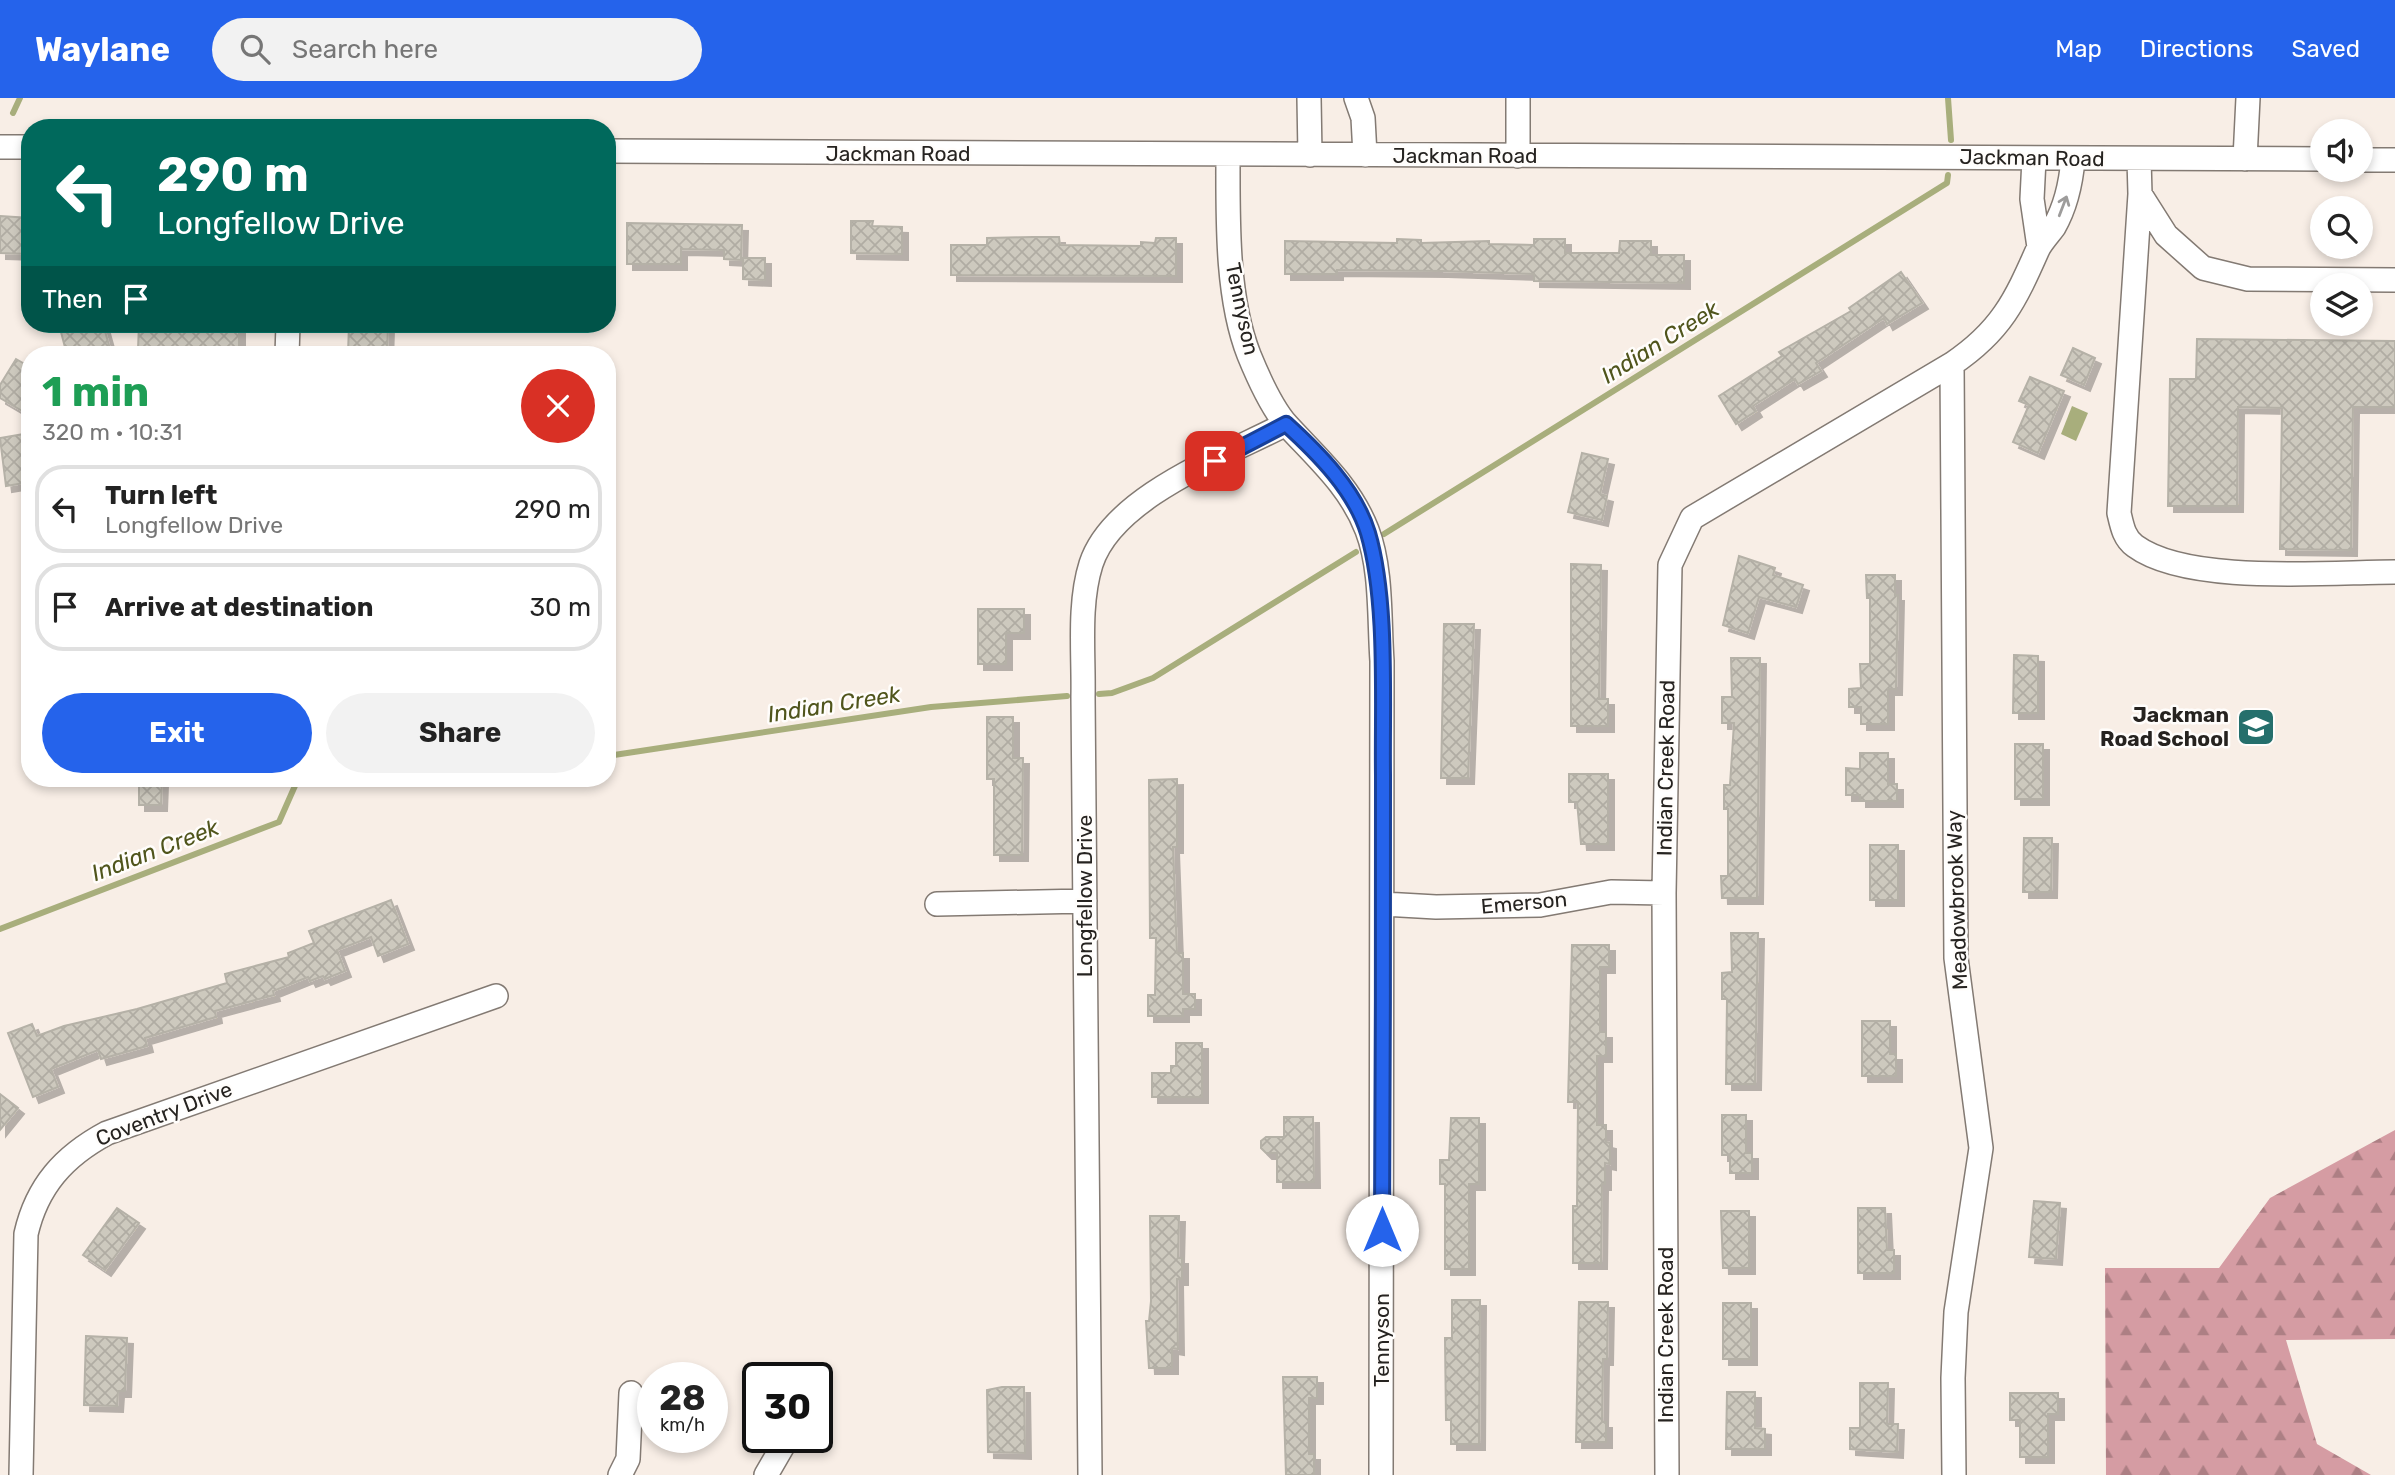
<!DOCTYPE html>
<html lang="en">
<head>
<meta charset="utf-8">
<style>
  :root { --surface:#fff; --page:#f2f2f2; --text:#222; --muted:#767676; --line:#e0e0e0; --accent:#2563eb }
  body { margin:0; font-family:Rubik,sans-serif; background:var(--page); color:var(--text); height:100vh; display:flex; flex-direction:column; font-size:26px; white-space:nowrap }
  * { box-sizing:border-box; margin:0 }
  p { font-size:23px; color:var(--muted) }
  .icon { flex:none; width:38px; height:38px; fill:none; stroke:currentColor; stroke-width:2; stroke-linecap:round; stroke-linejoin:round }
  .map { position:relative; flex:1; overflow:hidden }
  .sheet { position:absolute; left:21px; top:248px; width:595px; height:441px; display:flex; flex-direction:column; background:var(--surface); border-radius:28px; box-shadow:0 4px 10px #0003 }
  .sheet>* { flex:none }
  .banner { position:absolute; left:21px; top:21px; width:595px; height:214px; border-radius:28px; box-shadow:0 4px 10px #0003; background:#00695c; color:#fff; overflow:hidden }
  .tools { position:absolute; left:2310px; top:21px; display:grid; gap:14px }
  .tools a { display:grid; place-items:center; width:63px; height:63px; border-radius:50%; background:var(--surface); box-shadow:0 4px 10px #0003; font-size:35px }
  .speed { position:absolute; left:637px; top:1264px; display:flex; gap:14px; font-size:35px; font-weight:700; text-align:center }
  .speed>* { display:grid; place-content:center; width:91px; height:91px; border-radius:50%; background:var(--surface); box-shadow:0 4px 10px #0003; line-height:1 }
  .speed small { font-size:18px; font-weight:400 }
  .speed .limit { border:4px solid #111; border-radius:10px; background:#fff; color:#111 }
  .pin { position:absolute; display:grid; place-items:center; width:60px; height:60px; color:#fff; margin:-30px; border-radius:14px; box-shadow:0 4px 10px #0006 }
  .me { position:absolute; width:77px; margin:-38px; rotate:0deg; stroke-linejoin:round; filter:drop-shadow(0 0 5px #0008) }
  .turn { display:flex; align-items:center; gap:24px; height:147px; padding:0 21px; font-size:32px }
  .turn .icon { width:91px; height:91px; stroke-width:2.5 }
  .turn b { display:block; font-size:49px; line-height:60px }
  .then { display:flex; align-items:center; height:66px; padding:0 21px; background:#0003; gap:14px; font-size:26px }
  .round { display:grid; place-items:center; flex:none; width:74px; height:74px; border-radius:37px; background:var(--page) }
  .summary { display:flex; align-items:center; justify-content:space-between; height:119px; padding:0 21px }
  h1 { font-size:42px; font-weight:700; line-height:52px; color:#1e9e55 }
  .cta { display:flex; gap:14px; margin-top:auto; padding:14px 21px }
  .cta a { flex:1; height:80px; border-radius:42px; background:var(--accent); color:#fff; font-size:28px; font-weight:700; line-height:80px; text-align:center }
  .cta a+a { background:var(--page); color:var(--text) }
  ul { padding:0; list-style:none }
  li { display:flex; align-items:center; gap:21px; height:88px; margin:0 14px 10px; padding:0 7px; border:4px solid var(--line); border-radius:28px }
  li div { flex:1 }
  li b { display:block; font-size:26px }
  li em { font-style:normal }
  header { display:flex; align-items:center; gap:42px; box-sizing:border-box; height:98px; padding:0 35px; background:var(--accent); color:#fff }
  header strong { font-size:33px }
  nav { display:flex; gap:38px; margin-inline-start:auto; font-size:24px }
  .search { width:490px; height:63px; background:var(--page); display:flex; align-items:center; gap:18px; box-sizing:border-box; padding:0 24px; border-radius:38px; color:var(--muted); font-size:26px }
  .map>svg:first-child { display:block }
  .forest { fill:url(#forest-firs) }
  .water { fill:#a8ae7c }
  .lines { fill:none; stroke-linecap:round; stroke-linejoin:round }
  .stream { stroke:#a8ae7c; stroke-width:6 }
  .building { fill:url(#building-cross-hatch); stroke:#b5b1a7; stroke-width:2; filter:url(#shadow) }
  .minor-casing { stroke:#837a73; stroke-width:26 }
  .minor { stroke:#fff; stroke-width:23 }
  .oneway { stroke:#9d9c9b }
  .route-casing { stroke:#184099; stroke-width:18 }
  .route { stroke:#2563eb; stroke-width:12 }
  .labels { text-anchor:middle; stroke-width:5; stroke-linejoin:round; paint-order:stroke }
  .street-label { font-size:21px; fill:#262320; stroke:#fffdfb }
  .poi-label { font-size:21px; font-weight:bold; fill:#262320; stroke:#fffdfb; text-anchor:end }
  .water-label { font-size:23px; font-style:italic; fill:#50551c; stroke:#fffdfb }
</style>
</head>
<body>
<header>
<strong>Waylane</strong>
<div class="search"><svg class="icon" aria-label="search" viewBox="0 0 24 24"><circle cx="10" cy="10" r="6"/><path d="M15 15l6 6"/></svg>Search here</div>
<nav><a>Map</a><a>Directions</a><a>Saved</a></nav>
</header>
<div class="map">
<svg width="2395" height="1377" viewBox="0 0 2395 1377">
  <defs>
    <pattern id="forest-firs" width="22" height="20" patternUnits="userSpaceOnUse" patternTransform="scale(1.75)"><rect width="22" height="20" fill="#d59ca3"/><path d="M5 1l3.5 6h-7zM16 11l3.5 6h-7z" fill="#ad7f84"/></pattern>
    <pattern id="building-cross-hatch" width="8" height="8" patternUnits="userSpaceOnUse" patternTransform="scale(1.75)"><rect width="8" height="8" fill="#cdc9be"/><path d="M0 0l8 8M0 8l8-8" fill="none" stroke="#b0aca3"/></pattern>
    <filter id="shadow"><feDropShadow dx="6" dy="6" stdDeviation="0" flood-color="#0004"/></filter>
  </defs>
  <rect width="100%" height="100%" fill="#f8eee6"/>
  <path class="forest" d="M 2395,1032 L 2395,1241 L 2286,1242 L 2317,1346 L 2371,1377 L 2106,1377 L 2105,1170 L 2219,1170 L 2270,1100 Z"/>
  <path class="water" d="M 2072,308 L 2088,315 L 2076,343 L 2061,336 Z"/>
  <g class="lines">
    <path class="stream" d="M 1948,0 L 1951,42
      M 13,15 L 20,0
      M 1384,436 L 1947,85 L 1948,77
      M 1099,596 L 1112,595 L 1153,580 L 1356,454
      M 607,654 L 614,657 L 931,609 L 1067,598
      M 0,831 L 279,724 L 298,681"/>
  </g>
  <path class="building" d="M 0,118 L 30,120 L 30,156 L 0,155 Z
    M 851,123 L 873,123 L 872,128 L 902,129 L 902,156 L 851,155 Z
    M 627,125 L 742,127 L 741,162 L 724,161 L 724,152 L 681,151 L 681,166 L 627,166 Z
    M 1033,139 L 1059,139 L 1060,147 L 1141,148 L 1141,144 L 1155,145 L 1156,140 L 1176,140 L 1176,178 L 951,177 L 951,147 L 987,147 L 987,140 Z
    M 1397,141 L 1421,142 L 1421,145 L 1489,143 L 1489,146 L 1534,147 L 1534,141 L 1565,141 L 1565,155 L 1619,155 L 1620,143 L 1651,143 L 1651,157 L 1684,157 L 1684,185 L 1534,183 L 1534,176 L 1442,173 L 1337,172 L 1337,176 L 1285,176 L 1285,143 L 1397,145 Z
    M 743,160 L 765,160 L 765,182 L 743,181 Z
    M 1901,174 L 1922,205 L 1887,226 L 1884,220 L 1816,265 L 1821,273 L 1798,286 L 1795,281 L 1753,308 L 1756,313 L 1736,326 L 1719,298 L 1782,258 L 1779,254 L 1851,213 L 1849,210 Z
    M 90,226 L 103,226 L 110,251 L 87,257 L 67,257 L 61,234 Z
    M 139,226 L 239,229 L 239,257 L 151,257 L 151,252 L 138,251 Z
    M 349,226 L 388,226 L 387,257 L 348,256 Z
    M 2197,241 L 2395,243 L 2395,309 L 2353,309 L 2351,452 L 2280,451 L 2282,310 L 2238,309 L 2237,408 L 2168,408 L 2170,281 L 2196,281 Z
    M 2073,250 L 2095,260 L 2084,287 L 2061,277 Z
    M 16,261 L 30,269 L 30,305 L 24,314 L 0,300 L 0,287 Z
    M 2030,279 L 2064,293 L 2038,355 L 2013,344 L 2029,307 L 2019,303 Z
    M 24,336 L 30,384 L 6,388 L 0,340 Z
    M 1582,355 L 1608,361 L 1600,396 L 1607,398 L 1602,422 L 1568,414 Z
    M 1739,458 L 1775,470 L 1773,477 L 1803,487 L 1796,509 L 1759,499 L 1748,535 L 1723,527 Z
    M 1571,466 L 1601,467 L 1599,601 L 1608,601 L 1608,628 L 1571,628 Z
    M 1866,477 L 1895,477 L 1895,497 L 1898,497 L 1896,591 L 1888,591 L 1888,626 L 1861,626 L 1861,609 L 1849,609 L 1849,591 L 1861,590 L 1860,566 L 1870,566 L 1870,500 L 1867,500 Z
    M 978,511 L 1024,511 L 1024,535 L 1006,535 L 1006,566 L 978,566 Z
    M 1444,526 L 1474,526 L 1468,680 L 1441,680 Z
    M 2014,557 L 2038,558 L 2038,615 L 2013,615 Z
    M 1731,560 L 1760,560 L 1757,800 L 1722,800 L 1721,778 L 1728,778 L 1728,711 L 1724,711 L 1724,687 L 1730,687 L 1734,625 L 1722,625 L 1722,599 L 1732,599 Z
    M 987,619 L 1013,619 L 1013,660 L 1023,660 L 1022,757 L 994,757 L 994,681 L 987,681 Z
    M 2015,646 L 2043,646 L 2043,701 L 2015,701 Z
    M 1860,655 L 1888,655 L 1888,686 L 1897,686 L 1897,703 L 1860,703 L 1860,697 L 1846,697 L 1846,670 L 1860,671 Z
    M 1569,676 L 1608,676 L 1608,746 L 1581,746 L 1577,704 L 1569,704 Z
    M 139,681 L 162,681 L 161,707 L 139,707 Z
    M 1177,681 L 1177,749 L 1173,749 L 1177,855 L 1183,855 L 1183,896 L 1195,896 L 1195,911 L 1183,911 L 1183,918 L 1148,918 L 1148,897 L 1155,897 L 1156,840 L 1150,840 L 1149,682 Z
    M 2024,740 L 2052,740 L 2051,794 L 2023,794 Z
    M 1870,747 L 1898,747 L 1898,802 L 1870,802 Z
    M 391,802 L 408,846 L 378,858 L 371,839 L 337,852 L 345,873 L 325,881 L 323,878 L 310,883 L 308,879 L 273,893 L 274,897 L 215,913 L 216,919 L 145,940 L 147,948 L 101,961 L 98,952 L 51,971 L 58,989 L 33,999 L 8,935 L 32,926 L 37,938 L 64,928 L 137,911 L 227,885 L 225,876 L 289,859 L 288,855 L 314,845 L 309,833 Z
    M 1731,835 L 1758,835 L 1755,986 L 1726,986 L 1727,901 L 1722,901 L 1722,875 L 1732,874 Z
    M 1572,847 L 1609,847 L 1609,869 L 1600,869 L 1600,934 L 1606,934 L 1606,958 L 1597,958 L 1597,1027 L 1606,1027 L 1606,1044 L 1610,1045 L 1610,1066 L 1605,1065 L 1605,1086 L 1602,1086 L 1601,1165 L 1573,1165 L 1573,1108 L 1577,1108 L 1578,1004 L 1568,1004 Z
    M 1862,923 L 1890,923 L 1890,956 L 1896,956 L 1896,978 L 1862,978 Z
    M 1176,945 L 1202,945 L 1202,999 L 1152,999 L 1152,975 L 1171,975 L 1171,968 L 1176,968 Z
    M 0,996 L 18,1010 L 0,1032 Z
    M 1722,1017 L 1746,1017 L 1746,1055 L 1752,1055 L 1752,1075 L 1730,1075 L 1730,1057 L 1722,1057 Z
    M 1284,1019 L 1313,1019 L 1314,1084 L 1277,1084 L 1277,1055 L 1266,1055 L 1261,1050 L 1261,1043 L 1266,1039 L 1284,1039 Z
    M 1451,1020 L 1479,1020 L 1479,1086 L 1469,1086 L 1469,1171 L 1445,1171 L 1445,1086 L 1440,1086 L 1440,1062 L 1449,1062 Z
    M 2034,1103 L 2060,1105 L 2056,1161 L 2029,1159 Z
    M 117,1110 L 139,1125 L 105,1172 L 83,1157 Z
    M 1858,1110 L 1885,1110 L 1887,1152 L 1894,1152 L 1894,1175 L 1858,1175 Z
    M 1721,1113 L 1749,1113 L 1749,1170 L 1723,1170 Z
    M 1150,1118 L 1179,1118 L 1178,1160 L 1182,1160 L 1182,1181 L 1177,1181 L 1178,1251 L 1172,1250 L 1172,1270 L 1149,1270 L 1146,1223 L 1149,1223 L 1151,1203 Z
    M 1452,1202 L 1480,1202 L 1479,1346 L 1451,1346 L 1451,1322 L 1446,1322 L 1445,1240 L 1452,1240 Z
    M 1579,1204 L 1608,1204 L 1607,1261 L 1603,1261 L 1602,1324 L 1606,1324 L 1606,1344 L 1576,1344 Z
    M 1723,1205 L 1751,1205 L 1751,1261 L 1723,1261 Z
    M 86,1238 L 127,1240 L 125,1293 L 118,1293 L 117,1308 L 84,1307 Z
    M 1283,1279 L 1317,1279 L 1317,1300 L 1309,1300 L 1309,1356 L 1314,1356 L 1314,1377 L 1286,1377 Z
    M 1860,1285 L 1888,1285 L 1887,1326 L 1898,1326 L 1897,1354 L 1850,1351 L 1850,1330 L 1860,1330 Z
    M 1002,1289 L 1024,1289 L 1025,1355 L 988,1354 L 987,1292 Z
    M 1727,1294 L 1755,1294 L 1755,1330 L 1765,1331 L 1765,1351 L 1726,1351 Z
    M 2010,1295 L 2058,1295 L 2058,1316 L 2048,1316 L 2048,1359 L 2020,1359 L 2020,1322 L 2010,1322 Z"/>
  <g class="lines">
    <defs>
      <path id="minor" d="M 1309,0 L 1310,57
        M 1356,0 L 1363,20 L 1365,57
        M 0,49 L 30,49
        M 607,53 L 2322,61
        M 1228,57 C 1228,119 1226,199 1249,257 C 1258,279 1271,309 1287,327 C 1317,360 1350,388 1367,432 C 1382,471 1379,521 1382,563 L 1381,1377
        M 1518,58 L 1518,0
        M 2034,61 L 2032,101 L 2039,149
        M 2139,61 L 2140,96 L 2166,137 L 2203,170 L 2248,181 L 2395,182
        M 2245,61 L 2248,0
        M 2361,62 L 2395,62
        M 2140,96 L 2119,415 C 2122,428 2124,440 2135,448 C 2188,487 2329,474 2395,474
        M 287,257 L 288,226
        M 1952,266 L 1956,860 L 1981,1050 L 1956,1214 L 1953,1280 L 1954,1377
        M 937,806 L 1085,803
        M 1383,806 L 1436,809 L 1540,807 L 1611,794 L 1664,795
        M 21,1377 L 26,1136 C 37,1088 64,1058 107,1035 L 496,898
        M 620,1377 L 628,1361 L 631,1295
        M 766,1377 L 788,1339
        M 1090,1377 L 1083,599 C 1084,557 1078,507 1091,466 C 1113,398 1225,358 1286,326
        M 1667,1377 L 1664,795 L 1670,467 L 1692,420 L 1952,266 C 2001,233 2015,203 2038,151 C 2042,143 2049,136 2054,129 C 2066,108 2071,85 2073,61"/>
    </defs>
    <use href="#minor" class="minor-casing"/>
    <use href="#minor" class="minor"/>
  </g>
  <defs><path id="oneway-shaft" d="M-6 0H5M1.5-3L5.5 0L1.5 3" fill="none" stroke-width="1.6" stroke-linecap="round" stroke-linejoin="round" transform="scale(1.75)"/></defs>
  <use class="oneway" href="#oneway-shaft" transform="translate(2063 108) rotate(-69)"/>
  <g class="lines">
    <defs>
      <path id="route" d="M 1215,363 L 1286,326 C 1318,355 1355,392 1368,435 C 1388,503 1382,605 1383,677 C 1384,829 1382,980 1382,1132"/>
    </defs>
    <use href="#route" class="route-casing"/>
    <use href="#route" class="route"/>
  </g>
  <defs>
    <symbol id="school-square" viewBox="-11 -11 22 22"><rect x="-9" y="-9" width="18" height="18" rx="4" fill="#256f6c" stroke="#fffdfb"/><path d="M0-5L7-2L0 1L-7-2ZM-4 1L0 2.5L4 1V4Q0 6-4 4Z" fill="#fff"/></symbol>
  </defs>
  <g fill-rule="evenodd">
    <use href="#school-square" x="2234" y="607" width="44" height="44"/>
  </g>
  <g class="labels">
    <g class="street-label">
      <text x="898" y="63">Jackman Road</text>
      <text x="1465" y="65">Jackman Road</text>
      <text transform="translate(2032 60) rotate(1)" y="7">Jackman Road</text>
      <text transform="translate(1242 211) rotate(78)" y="7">Tennyson</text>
      <text transform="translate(1666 670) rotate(-89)" y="7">Indian Creek Road</text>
      <text transform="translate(1085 798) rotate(-90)" y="7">Longfellow Drive</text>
      <text transform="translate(1957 802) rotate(-92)" y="7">Meadowbrook Way</text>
      <text transform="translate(1524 805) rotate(-5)" y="7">Emerson</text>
      <text transform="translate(164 1016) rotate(-21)" y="7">Coventry Drive</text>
      <text transform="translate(1666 1237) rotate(-90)" y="7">Indian Creek Road</text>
      <text transform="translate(1382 1242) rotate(-90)" y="7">Tennyson</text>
    </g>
    <g class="poi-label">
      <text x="2229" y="624">Jackman<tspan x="2229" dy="24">Road School</tspan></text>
    </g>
    <g class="water-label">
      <text transform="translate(1660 244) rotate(-32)" y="8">Indian Creek</text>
      <text transform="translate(834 606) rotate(-9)" y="8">Indian Creek</text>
      <text transform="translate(155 752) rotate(-21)" y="8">Indian Creek</text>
    </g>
  </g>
</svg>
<div class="tools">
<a><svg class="icon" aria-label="sound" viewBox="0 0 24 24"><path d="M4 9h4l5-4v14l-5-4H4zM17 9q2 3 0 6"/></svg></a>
<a><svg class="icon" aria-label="search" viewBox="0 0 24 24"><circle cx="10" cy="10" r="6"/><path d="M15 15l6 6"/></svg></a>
<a><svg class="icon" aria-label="layers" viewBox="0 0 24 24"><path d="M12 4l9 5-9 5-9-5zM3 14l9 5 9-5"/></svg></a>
</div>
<div class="speed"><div>28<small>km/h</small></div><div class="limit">30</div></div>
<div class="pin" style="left:1215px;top:363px;background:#d93025"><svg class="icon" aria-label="arrive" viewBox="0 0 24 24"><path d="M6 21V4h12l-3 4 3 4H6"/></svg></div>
<svg class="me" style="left:1382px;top:1132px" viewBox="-20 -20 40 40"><circle r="19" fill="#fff"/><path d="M0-13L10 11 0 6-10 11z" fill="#2563eb"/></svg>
<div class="banner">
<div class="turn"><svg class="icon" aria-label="left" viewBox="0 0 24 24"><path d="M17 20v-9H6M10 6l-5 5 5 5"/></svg><div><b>290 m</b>Longfellow Drive</div></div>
<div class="then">Then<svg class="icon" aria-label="arrive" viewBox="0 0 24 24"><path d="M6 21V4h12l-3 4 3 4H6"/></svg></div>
</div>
<section class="sheet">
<div class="summary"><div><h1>1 min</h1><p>320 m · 10:31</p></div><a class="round" style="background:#d93025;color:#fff"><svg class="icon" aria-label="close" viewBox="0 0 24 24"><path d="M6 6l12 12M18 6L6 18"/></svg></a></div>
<ul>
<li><svg class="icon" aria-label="left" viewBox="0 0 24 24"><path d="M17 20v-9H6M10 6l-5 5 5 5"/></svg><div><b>Turn left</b><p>Longfellow Drive</p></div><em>290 m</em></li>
<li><svg class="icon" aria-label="arrive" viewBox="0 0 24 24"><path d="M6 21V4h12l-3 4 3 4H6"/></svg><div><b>Arrive at destination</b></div><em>30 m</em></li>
</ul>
<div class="cta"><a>Exit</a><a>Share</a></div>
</section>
</div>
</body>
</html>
